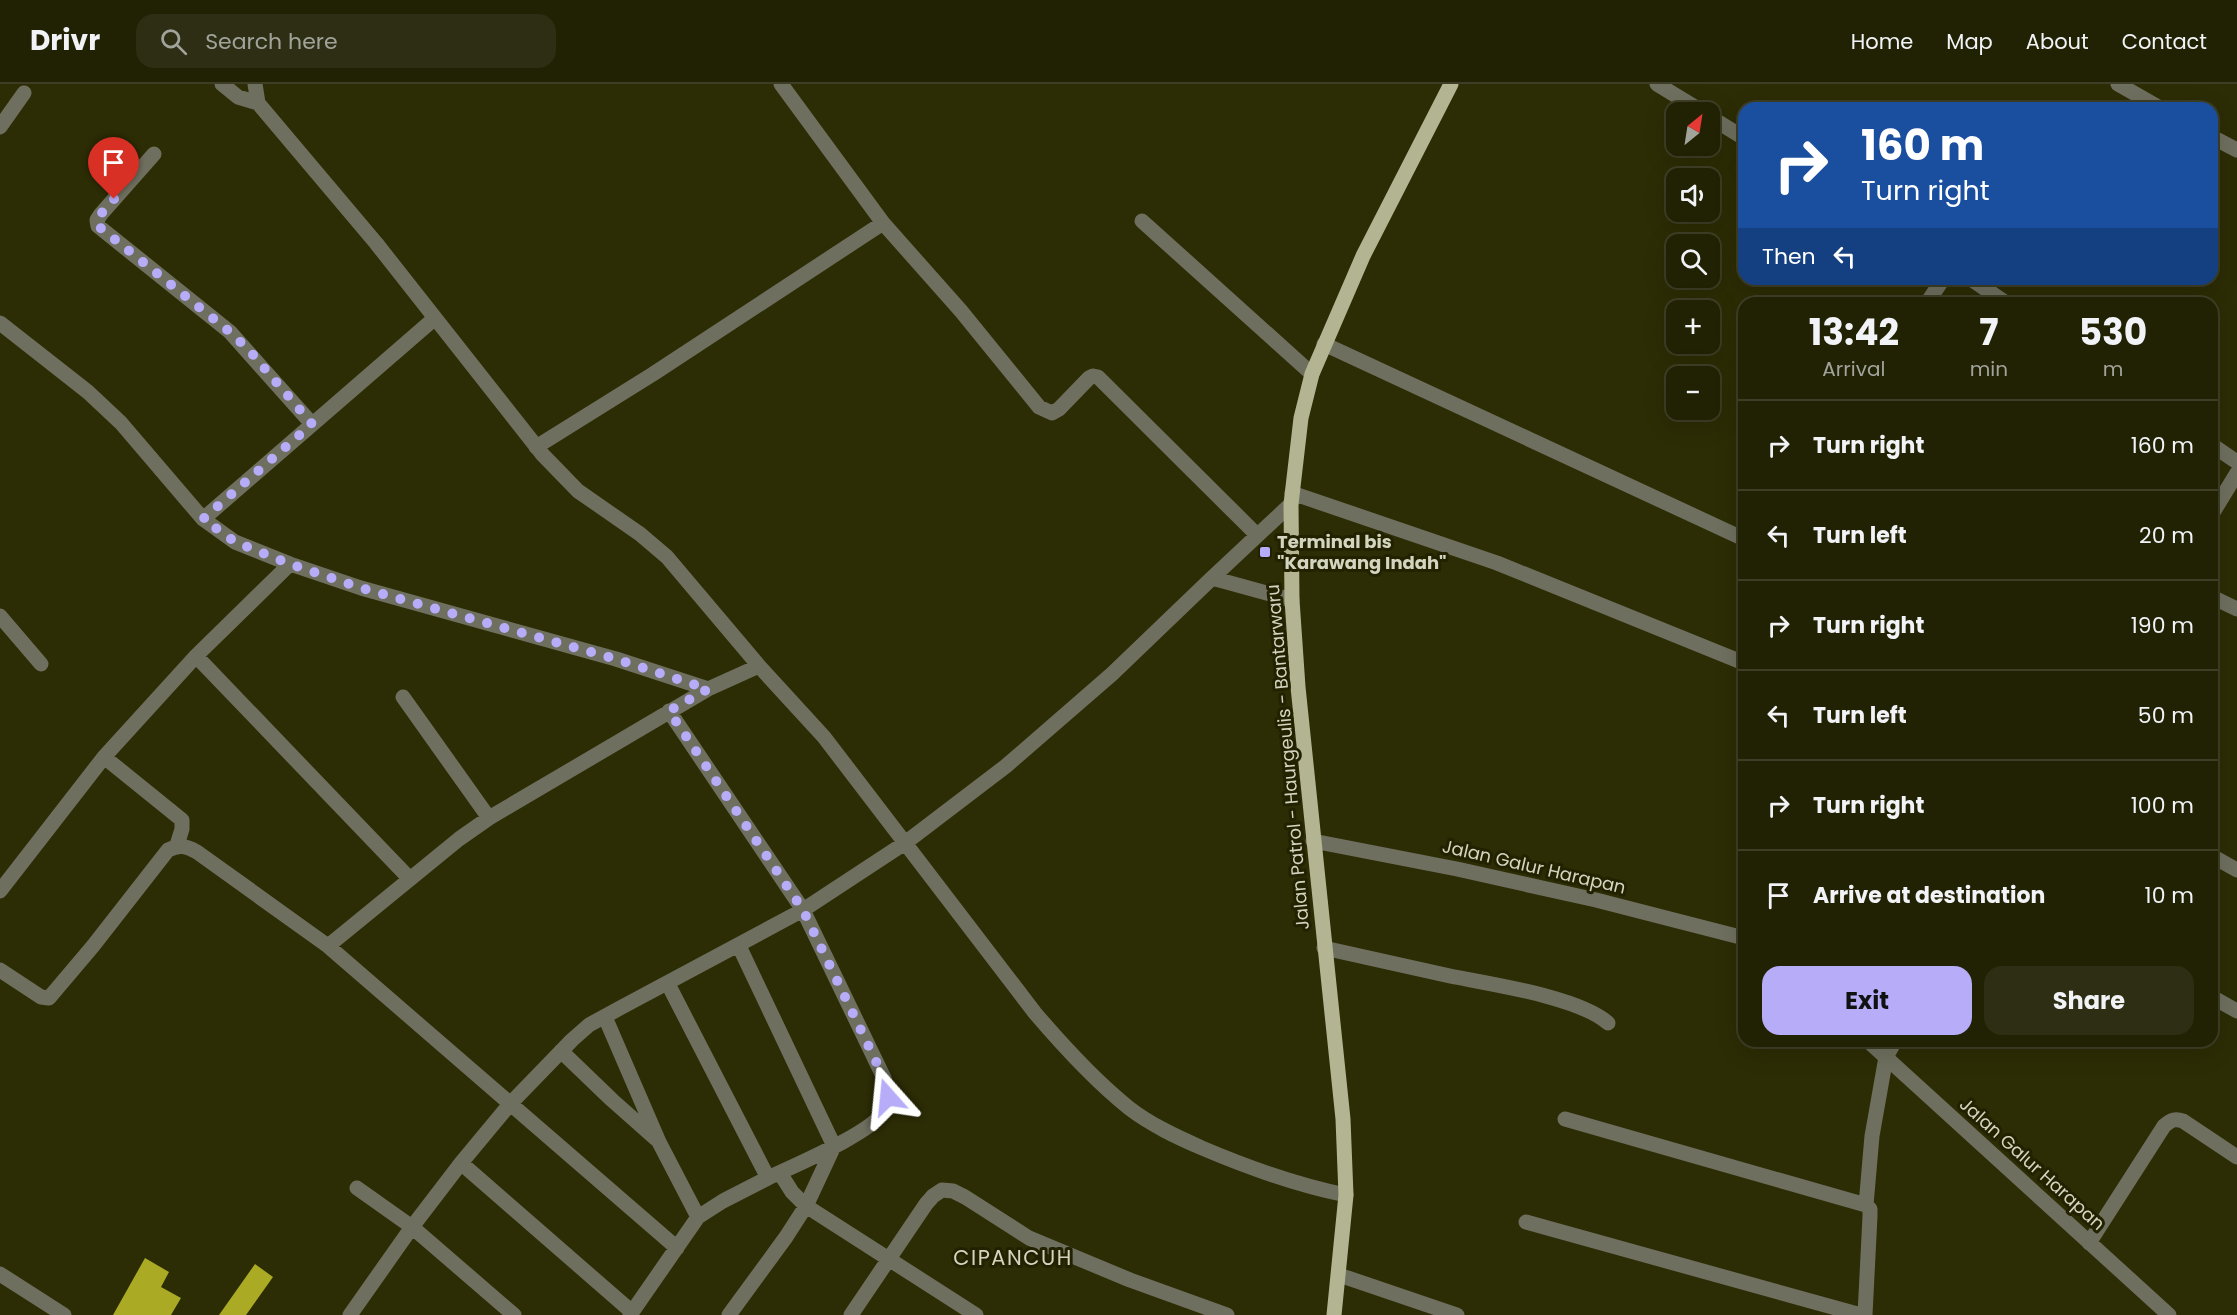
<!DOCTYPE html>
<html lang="en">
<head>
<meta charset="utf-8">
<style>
  :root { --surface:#212104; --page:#2d2e13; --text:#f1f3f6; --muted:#a2a39a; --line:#3e3e26; --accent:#b6acf8 }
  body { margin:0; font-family:Poppins,sans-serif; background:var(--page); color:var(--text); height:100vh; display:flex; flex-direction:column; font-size:22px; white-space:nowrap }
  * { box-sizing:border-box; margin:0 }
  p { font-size:20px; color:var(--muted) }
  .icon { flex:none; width:33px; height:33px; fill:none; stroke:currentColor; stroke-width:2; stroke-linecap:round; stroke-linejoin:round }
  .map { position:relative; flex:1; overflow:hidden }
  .side { position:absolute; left:1738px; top:213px; width:480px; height:750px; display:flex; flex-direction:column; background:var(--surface); border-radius:18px; box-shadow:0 6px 24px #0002,0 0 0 2px var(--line) }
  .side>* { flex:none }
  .hud { position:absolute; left:1738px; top:18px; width:480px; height:183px; border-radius:18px; box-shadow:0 6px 24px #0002,0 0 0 2px var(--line); background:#1a4fa0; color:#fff; overflow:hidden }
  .needle { width:39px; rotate:30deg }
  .controls { position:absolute; left:1666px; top:18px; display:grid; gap:12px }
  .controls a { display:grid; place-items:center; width:54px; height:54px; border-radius:12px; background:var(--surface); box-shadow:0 6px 24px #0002,0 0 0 2px var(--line); font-size:30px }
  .pin { position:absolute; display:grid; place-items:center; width:51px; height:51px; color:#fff; margin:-62px -26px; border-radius:50% 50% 50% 0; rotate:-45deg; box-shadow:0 0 6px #0007 }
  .pin .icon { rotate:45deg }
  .me { position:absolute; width:66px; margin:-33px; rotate:342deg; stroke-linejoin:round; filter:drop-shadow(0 0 4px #0008) }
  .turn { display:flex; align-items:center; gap:21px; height:126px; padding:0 24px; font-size:27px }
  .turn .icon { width:78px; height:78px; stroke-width:2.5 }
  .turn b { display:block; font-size:42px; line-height:51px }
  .then { display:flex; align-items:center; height:57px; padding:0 24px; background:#0003; gap:12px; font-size:22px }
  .eta { display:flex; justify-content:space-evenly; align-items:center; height:102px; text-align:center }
  .eta b { font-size:36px; font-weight:700; line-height:42px }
  .button { display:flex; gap:12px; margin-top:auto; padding:12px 24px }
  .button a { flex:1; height:69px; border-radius:18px; background:var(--accent); color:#111; font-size:24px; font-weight:700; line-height:69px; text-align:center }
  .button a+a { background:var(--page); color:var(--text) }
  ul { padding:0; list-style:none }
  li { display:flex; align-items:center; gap:18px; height:90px; padding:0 24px; border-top:2px solid var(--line) }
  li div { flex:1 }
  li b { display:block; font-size:22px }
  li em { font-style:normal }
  header { display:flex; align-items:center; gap:36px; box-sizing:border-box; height:84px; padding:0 30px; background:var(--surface); border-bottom:2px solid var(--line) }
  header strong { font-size:28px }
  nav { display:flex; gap:33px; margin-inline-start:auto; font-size:21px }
  .search { width:420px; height:54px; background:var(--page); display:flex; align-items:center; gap:15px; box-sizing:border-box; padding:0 21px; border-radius:18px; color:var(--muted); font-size:22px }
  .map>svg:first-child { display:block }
  .building { fill:#aaaa24 }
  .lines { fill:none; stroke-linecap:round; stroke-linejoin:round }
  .minor { stroke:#6e6f5e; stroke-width:15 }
  .major { stroke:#b3b592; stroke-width:15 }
  .route { stroke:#b6acf8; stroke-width:10; stroke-dasharray:0 18 }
  .poi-dot { fill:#b6acf8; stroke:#220; stroke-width:2 }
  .labels { text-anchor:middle; stroke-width:6; stroke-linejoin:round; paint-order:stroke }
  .poi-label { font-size:18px; font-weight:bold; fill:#d4d5c0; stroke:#220; text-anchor:start }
  .street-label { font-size:18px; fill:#d4d5c0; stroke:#220 }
  .quarter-label { font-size:21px; letter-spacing:1.5px; fill:#d4d5c0; stroke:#220 }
</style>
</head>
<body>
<header>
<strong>Drivr</strong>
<div class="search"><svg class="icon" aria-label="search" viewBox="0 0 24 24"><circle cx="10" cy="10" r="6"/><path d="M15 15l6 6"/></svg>Search here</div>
<nav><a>Home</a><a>Map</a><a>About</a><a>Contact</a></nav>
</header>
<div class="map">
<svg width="2237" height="1231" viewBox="0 0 2237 1231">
  <rect width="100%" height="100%" fill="#2c2c05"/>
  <path class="building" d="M 145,1174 L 169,1188 L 161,1203 L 181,1214 L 171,1231 L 113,1231 Z
    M 255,1180 L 273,1193 L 246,1231 L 219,1231 Z"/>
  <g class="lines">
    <path class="minor" d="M 222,0 L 238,13 L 258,19
      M 255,0 L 258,19 L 376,159 L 543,371 L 578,407 L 640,450 L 667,473 L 759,582 L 824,653 L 1035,929 C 1064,963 1094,996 1129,1024 C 1151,1041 1177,1053 1202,1064 C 1249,1084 1296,1101 1346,1111
      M 781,0 L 883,139
      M 1657,0 L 1703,28
      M 2118,0 L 2160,24
      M 1710,33 L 1744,54
      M 0,43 L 24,9
      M 2212,53 L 2237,66
      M 154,70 L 101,130 L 97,136 L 98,142 L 230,248 L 312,340
      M 1142,137 L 1312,290
      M 1971,195 L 2006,219
      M 1927,219 L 1943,195
      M 0,239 L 88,308 L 121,339 L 203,435 L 235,458 L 290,480 L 361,504 L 616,575 L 708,605
      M 1324,260 L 1744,455
      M 2212,361 L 2237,378
      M 536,363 L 653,290 L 883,139 L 961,227 L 1039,323 L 1052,329 L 1059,325 L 1089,294 L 1093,292 L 1098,293 L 1257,451
      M 1292,409 L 1497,479 L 1744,579
      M 1291,420 L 1212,494 L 1292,516
      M 2212,430 L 2237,389
      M 203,435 L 435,234
      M 2212,513 L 2237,525
      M 0,532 L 41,580
      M 196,572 L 410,795
      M 403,613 L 489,734
      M 669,627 L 803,826 L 884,994 C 886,1005 890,1015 885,1026 C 874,1048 793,1082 768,1094
      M 104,673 L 182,736 L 182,745 L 177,761
      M 1313,757 L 1457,785 L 1596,816 L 1744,854
      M 2212,772 L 2237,786
      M 0,807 L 104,673 L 196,572 L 290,480
      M 328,862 L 459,755 L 489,734 L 708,605 L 759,582
      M 1324,864 C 1366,873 1408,883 1450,892 C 1490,900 1579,913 1608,939
      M 0,886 L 41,913 L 49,914 L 93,862 L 168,766 C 180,760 186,762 197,768 L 328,862 L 677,1164
      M 2212,913 L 2237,927
      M 605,933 L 659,1058 L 698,1133
      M 1868,957 L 2169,1231
      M 561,967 L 612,1016 L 656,1055
      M 1565,1035 L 1866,1121 L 1870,1125 L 1870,1132 L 1865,1231
      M 461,1079 L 632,1228
      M 780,1089 L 792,1108 L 806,1122 L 976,1231
      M 357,1104 L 412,1143 L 514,1231
      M 1866,1121 L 1872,1052 L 1886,973 L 1895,957
      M 1526,1138 L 1861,1231
      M 2089,1159 L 2164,1042 C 2171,1036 2175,1034 2183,1037 L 2237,1073
      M 0,1190 L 64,1231
      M 1339,1191 L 1457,1231
      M 350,1231 L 412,1143 L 461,1079 L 510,1020 L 572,956 L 589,941 L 620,924 L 803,826 L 905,759 L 1006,682 L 1112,590 L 1212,494
      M 630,1231 L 698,1133 L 723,1117 L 768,1094 L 668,900
      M 729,1231 L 786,1153 L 806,1122 L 834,1062 L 739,862
      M 851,1231 L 926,1120 L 933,1112 L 942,1106 L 953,1107 L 965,1113 L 1029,1154 L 1130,1196 L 1227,1231"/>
    <path class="major" d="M 1334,1231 L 1346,1111 L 1343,1035 L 1298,603 L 1292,516 L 1291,420 L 1301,334 L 1312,290 L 1363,172 L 1451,0"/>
  </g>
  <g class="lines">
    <path class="route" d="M 114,115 C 107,123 97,131 98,142 L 230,248 L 249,266 L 312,340 L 203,435 L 235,458 L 290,480 L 361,504 L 616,575 L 708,605 L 669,627 L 803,826 L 884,994 L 888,1013"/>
  </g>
  <rect class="poi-dot" x="1259" y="462" width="12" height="12" rx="3"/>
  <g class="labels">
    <g class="poi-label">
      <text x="1277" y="464">Terminal bis<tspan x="1277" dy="21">"Karawang Indah"</tspan></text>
    </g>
    <g class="street-label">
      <text transform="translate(1288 673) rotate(-95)" y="6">Jalan Patrol - Haurgeulis - Bantarwaru</text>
      <text transform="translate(1534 783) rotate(13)" y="6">Jalan Galur Harapan</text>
      <text transform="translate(2032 1080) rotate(42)" y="6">Jalan Galur Harapan</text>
    </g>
    <g class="quarter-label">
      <text x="1013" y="1181">CIPANCUH</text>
    </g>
  </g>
</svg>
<div class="controls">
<a><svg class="needle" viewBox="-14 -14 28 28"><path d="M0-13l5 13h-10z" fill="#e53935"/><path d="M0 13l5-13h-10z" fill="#a2a39a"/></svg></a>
<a><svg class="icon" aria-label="sound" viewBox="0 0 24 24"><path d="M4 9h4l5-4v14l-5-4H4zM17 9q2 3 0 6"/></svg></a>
<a><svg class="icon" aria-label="search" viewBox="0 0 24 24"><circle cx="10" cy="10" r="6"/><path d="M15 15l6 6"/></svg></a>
<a>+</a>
<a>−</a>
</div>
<div class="pin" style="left:114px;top:115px;background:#d93025"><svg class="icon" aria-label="arrive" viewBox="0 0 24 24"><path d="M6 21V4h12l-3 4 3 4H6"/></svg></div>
<svg class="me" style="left:888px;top:1013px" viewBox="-20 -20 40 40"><path d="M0-17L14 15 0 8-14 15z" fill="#b6acf8" stroke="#fff" stroke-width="4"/></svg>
<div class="hud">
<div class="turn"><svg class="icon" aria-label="right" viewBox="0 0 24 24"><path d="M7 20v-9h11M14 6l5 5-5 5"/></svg><div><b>160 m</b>Turn right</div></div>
<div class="then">Then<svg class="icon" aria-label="left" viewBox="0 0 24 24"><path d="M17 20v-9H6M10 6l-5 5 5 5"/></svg></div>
</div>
<section class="side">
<div class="eta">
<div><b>13:42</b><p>Arrival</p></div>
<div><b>7</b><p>min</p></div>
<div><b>530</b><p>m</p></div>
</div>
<ul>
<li><svg class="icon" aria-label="right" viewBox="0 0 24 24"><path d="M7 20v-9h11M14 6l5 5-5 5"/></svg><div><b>Turn right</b></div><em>160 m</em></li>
<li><svg class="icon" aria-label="left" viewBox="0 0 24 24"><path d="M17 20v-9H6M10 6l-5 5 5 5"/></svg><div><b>Turn left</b></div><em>20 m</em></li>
<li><svg class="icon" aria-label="right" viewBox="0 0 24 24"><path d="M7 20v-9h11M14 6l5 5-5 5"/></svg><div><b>Turn right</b></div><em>190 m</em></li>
<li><svg class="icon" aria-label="left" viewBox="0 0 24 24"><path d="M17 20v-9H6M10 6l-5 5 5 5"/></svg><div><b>Turn left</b></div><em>50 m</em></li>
<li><svg class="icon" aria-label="right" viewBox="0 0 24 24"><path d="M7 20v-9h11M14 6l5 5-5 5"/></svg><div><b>Turn right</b></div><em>100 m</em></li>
<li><svg class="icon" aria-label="arrive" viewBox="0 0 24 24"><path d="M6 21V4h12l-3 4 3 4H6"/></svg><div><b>Arrive at destination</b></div><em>10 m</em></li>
</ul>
<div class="button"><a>Exit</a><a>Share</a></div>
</section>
</div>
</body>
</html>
